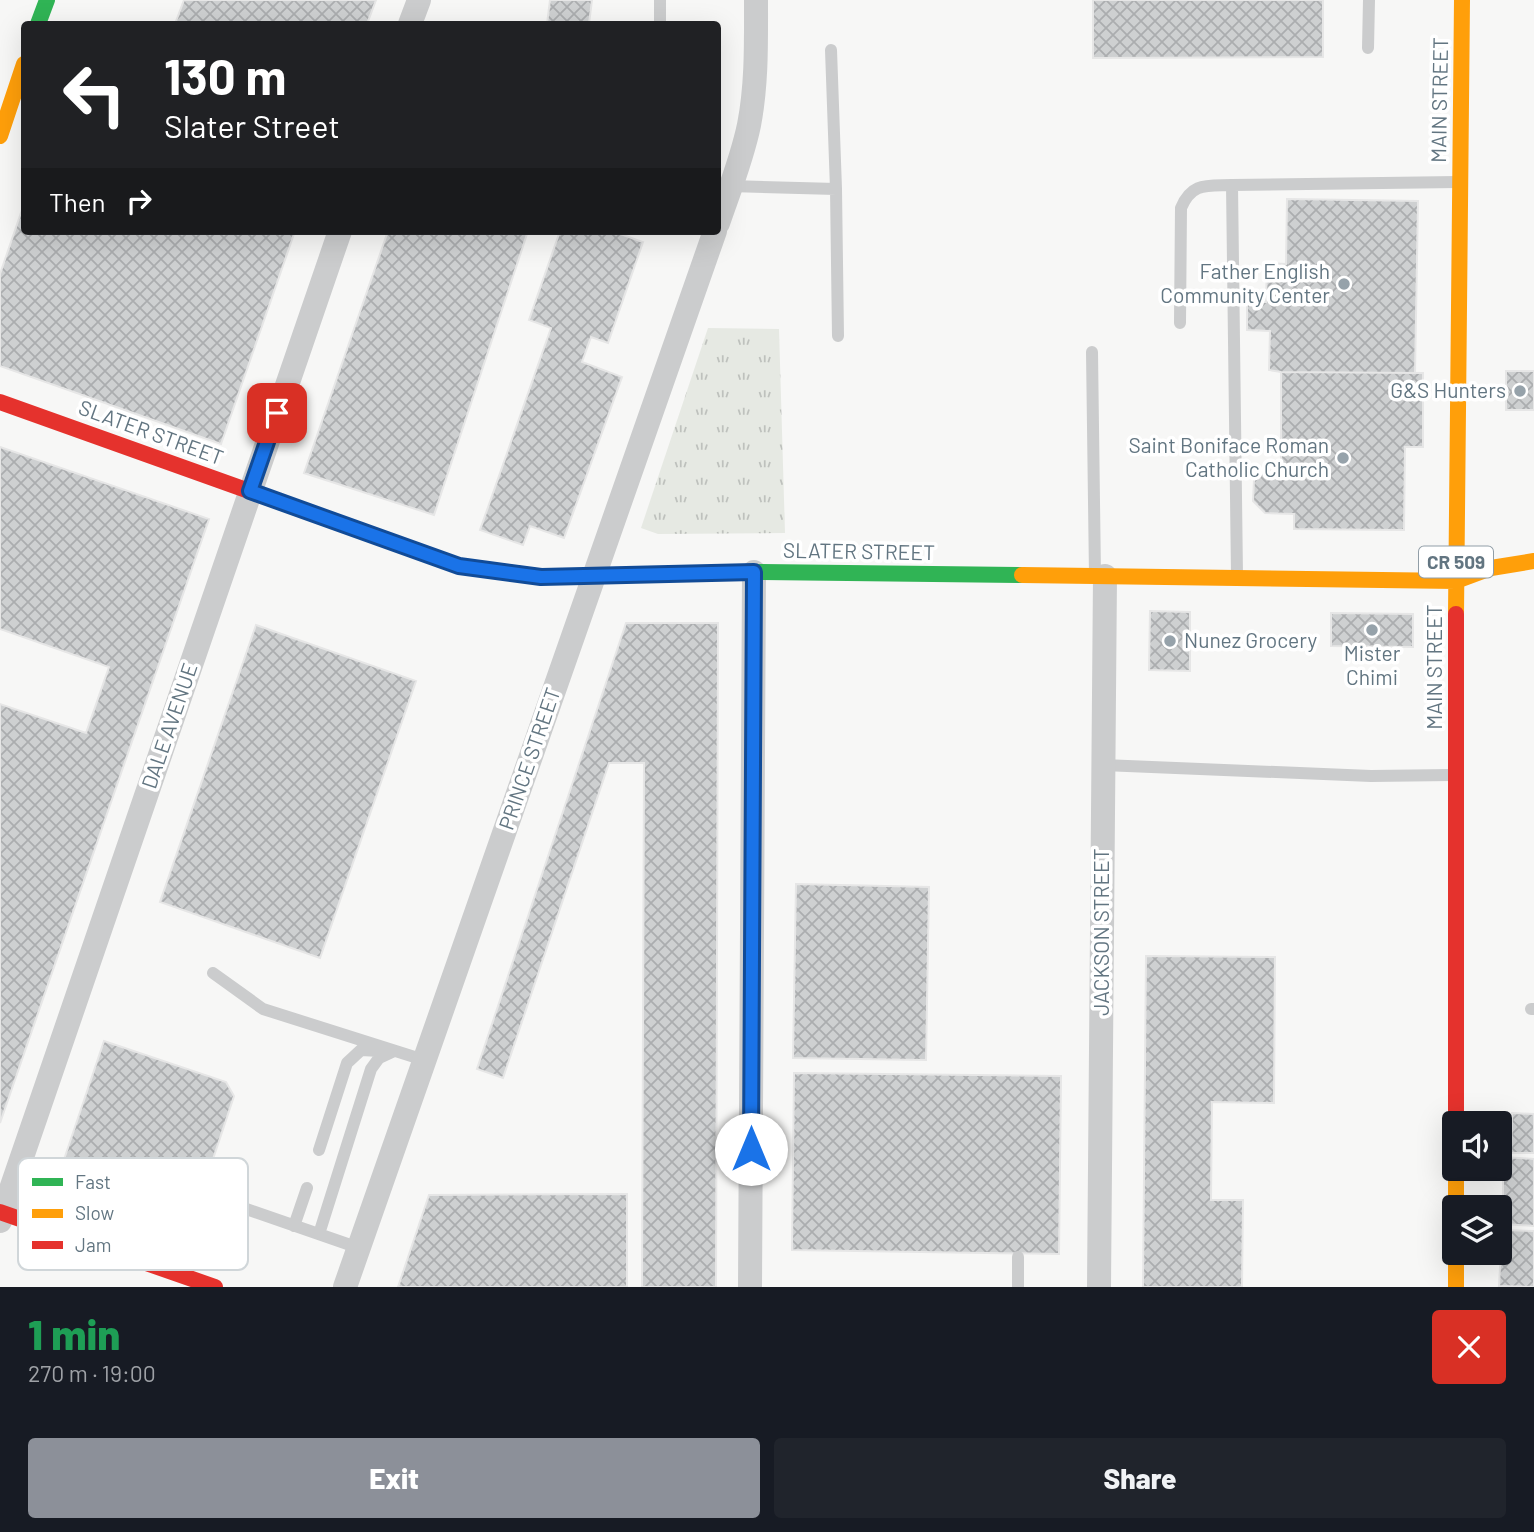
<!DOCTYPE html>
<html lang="en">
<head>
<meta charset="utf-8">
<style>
  :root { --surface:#171b24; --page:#20242c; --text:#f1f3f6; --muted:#9ea1a6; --accent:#8c9099 }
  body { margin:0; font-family:Barlow,sans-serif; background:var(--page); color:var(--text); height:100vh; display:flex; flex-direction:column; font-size:26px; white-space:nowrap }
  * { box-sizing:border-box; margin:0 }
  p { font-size:23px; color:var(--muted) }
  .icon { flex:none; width:38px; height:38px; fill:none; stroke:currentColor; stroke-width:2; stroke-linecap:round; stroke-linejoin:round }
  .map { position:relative; height:1287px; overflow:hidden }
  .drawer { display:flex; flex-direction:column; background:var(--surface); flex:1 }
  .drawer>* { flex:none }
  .top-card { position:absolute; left:21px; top:21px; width:700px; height:214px; border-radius:7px; box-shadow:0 7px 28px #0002; background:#202124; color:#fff; overflow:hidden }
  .buttons { position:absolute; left:1442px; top:1111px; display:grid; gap:14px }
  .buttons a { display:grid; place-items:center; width:70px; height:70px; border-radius:7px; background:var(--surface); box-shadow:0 7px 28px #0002; font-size:35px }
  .pin { position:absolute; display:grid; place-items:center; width:60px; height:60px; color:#fff; margin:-30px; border-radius:14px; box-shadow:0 4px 10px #0006 }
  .me { position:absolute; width:77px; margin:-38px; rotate:0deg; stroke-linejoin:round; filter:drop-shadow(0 0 5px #0008) }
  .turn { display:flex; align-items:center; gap:24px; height:147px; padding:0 28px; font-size:32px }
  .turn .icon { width:91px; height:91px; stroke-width:2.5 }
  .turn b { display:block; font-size:49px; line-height:60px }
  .then { display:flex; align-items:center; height:66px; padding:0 28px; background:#0003; gap:14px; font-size:26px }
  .round { display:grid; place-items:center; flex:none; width:74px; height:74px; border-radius:7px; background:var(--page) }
  .overview { display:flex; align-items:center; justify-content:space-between; height:119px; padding:0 28px }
  h1 { font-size:42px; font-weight:800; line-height:52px; color:#1e9e55 }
  .action { display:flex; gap:14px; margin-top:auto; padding:14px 28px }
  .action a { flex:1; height:80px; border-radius:7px; background:var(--accent); color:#fff; font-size:28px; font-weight:800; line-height:80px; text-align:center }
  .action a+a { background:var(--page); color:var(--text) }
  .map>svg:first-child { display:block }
  .grass { fill:url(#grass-tufts) }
  .building { fill:url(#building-cross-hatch); stroke:#e6e6e6; stroke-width:2 }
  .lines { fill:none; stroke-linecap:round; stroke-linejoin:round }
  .lane { stroke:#cbcccd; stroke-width:12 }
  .street { stroke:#cbcccd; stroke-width:24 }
  .fast { stroke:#30b455; stroke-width:16 }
  .slow { stroke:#ff9f0a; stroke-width:16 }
  .jam { stroke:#e5322d; stroke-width:16 }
  .route-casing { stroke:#114b97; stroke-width:18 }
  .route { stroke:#1a73e8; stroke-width:12 }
  .poi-dot { fill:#96a2aa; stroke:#fff; stroke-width:2.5 }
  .labels { text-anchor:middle; stroke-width:7; stroke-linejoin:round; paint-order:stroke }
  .shield { fill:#fff; stroke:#919ea7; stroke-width:2 }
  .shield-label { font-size:19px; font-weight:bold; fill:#627581 }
  .street-label { font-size:21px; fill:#627581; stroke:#fff }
  .poi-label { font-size:21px; fill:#627581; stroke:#fff; text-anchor:end }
  .key { fill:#fff; stroke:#d0d6d9; stroke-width:2 }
  .key-label { font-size:19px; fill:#627581 }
</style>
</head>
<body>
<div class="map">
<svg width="1534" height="1287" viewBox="0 0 1534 1287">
  <defs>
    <pattern id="grass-tufts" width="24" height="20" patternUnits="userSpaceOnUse" patternTransform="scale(1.75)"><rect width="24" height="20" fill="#e6e9e3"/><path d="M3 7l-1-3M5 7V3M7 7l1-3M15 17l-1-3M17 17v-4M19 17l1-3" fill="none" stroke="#bec1bd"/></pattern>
    <pattern id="building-cross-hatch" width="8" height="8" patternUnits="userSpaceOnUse" patternTransform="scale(1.75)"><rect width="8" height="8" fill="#ced0d1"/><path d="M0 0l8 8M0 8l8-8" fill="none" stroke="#abadaf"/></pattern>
  </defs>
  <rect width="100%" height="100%" fill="#f7f7f6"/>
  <path class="grass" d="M 708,328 L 779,329 L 785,533 L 658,534 L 641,528 Z"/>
  <path class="building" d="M 184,0 L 376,0 L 367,24 L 175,24 Z
    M 550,0 L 592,0 L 589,24 L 547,24 Z
    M 1093,0 L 1323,0 L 1323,57 L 1093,58 Z
    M 1287,199 L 1418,201 L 1415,373 L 1281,372 L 1269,370 L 1270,331 L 1247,330 L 1247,302 L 1266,302 L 1267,263 L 1286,264 Z
    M 24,204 L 24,231 L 295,231 L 221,444 L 0,366 L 0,274 Z
    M 388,231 L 528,231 L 434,515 L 304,473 Z
    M 560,231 L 612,231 L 643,242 L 608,343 L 591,337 L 582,362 L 622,377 L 564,538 L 530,526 L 523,545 L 480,530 L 551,328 L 529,320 Z
    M 1506,371 L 1534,371 L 1534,410 L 1506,410 Z
    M 1281,372 L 1423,373 L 1423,447 L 1405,447 L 1404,530 L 1294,529 L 1294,514 L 1265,513 L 1253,501 L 1254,480 L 1268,469 L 1281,469 Z
    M 0,447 L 209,519 L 0,1123 L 0,704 L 86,733 L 109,667 L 0,629 Z
    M 1150,611 L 1190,612 L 1190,671 L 1149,670 Z
    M 1331,613 L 1413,614 L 1413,647 L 1331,646 Z
    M 626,623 L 718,623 L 716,1287 L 642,1287 L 644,763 L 609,763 L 503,1078 L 477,1069 Z
    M 256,625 L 416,681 L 320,958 L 160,902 Z
    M 796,884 L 929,887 L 926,1060 L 793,1058 Z
    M 1146,956 L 1275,957 L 1274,1103 L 1212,1102 L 1211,1200 L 1243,1200 L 1242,1287 L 1143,1287 Z
    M 104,1041 L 226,1082 L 234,1096 L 184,1246 L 50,1201 Z
    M 794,1073 L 1061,1076 L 1059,1254 L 792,1250 Z
    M 1512,1113 L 1534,1114 L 1534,1153 L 1511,1153 Z
    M 1503,1157 L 1534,1159 L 1534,1226 L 1503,1224 Z
    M 627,1194 L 627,1287 L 398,1287 L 429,1195 Z
    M 1502,1230 L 1534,1231 L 1534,1287 L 1499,1286 Z"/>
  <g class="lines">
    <path class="lane" d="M 660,24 L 660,0
      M 1368,48 L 1369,0
      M 831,50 L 836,189
      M 718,183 L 730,186 L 836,189 L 838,336
      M 1232,185 L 1457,182
      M 1180,323 L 1181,208 C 1192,182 1207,186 1232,185 L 1237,575
      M 1092,352 L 1095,576
      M 1103,765 L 1371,776 L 1452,775
      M 213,973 L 263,1009 L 424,1060
      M 1531,1009 L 1534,1009
      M 319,1150 L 347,1063 L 361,1050 L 380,1051
      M 232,1204 L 359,1248
      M 294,1226 L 307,1188
      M 319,1234 L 371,1069 L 379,1058 L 394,1051
      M 1018,1257 L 1018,1287"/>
    <path class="street" d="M 410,24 L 419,0
      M 718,223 C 729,191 742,159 749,125 C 757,84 756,41 756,0
      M 0,1221 L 340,231
      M 345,1287 L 715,231
      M 750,1287 L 754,572
      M 1099,1287 L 1105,576"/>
    <path class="fast" d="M 38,24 L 47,0
      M 543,577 L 754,572 L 1022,575"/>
    <path class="slow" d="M 0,136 L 24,64
      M 1022,575 L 1456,581 L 1491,568 L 1534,561
      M 1456,614 L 1462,0
      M 1456,1169 L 1456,1208
      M 1456,1253 L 1456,1287"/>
    <path class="jam" d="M 0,402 L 459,566 L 543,577
      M 1456,614 L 1456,1124
      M 0,1212 L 215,1287"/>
  </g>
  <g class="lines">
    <defs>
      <path id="route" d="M 277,413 L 250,491 L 459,566 L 541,577 L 754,572 L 751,1149"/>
    </defs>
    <use href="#route" class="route-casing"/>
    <use href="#route" class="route"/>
  </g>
  <g class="poi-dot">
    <circle cx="1344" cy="284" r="7"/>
    <circle cx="1520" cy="391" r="7"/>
    <circle cx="1343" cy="458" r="7"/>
    <circle cx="1372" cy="630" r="7"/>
    <circle cx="1170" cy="641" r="7"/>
  </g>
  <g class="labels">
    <rect class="shield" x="1419" y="546.5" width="74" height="31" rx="5"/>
    <g class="shield-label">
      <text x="1456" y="569">CR 509</text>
    </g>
    <g class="street-label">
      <text transform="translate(1440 100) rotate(-89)" y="7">MAIN STREET</text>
      <text transform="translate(151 433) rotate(20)" y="7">SLATER STREET</text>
      <text transform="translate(859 552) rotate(1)" y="7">SLATER STREET</text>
      <text transform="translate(1435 667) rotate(-90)" y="7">MAIN STREET</text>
      <text transform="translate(170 726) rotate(-71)" y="7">DALE AVENUE</text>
      <text transform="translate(530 759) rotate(-71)" y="7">PRINCE STREET</text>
      <text transform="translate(1102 932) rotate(-90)" y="7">JACKSON STREET</text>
    </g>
    <g class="poi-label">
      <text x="1330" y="279">Father English<tspan x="1330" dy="24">Community Center</tspan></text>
      <text x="1506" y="398">G&amp;S Hunters</text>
      <text x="1329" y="453">Saint Boniface Roman<tspan x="1329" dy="24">Catholic Church</tspan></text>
      <text x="1184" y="648" text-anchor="start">Nunez Grocery</text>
      <text x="1372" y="661" text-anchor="middle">Mister<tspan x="1372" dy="24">Chimi</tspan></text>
    </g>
  </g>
  <rect x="18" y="1158" width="230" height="112" rx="10" class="key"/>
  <rect x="32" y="1178" width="31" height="8" fill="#30b455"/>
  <rect x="32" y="1209" width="31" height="9" fill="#ff9f0a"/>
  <rect x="32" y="1241" width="31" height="8" fill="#e5322d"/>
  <g class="key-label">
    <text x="75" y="1189">Fast</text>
    <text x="75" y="1220">Slow</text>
    <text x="75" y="1252">Jam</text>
  </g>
</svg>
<div class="buttons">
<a><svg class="icon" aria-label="sound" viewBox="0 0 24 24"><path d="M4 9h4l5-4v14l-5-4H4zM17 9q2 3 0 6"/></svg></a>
<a><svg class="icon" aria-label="layers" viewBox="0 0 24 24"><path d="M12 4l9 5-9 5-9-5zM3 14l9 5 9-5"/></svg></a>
</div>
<div class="pin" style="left:277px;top:413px;background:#d93025"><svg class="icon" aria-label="arrive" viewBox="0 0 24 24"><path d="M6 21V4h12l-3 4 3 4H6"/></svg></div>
<svg class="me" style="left:751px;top:1149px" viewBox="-20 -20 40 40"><circle r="19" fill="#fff"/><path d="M0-13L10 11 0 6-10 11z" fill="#1a73e8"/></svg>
<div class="top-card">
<div class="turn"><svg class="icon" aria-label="left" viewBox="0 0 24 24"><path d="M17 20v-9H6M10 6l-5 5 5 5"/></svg><div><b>130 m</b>Slater Street</div></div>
<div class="then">Then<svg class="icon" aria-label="right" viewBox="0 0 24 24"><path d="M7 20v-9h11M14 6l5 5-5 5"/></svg></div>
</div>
</div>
<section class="drawer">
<div class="overview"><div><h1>1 min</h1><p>270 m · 19:00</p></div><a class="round" style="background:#d93025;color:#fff"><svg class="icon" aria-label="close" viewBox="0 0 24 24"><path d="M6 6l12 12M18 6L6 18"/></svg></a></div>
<div class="action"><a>Exit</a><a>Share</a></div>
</section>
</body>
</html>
